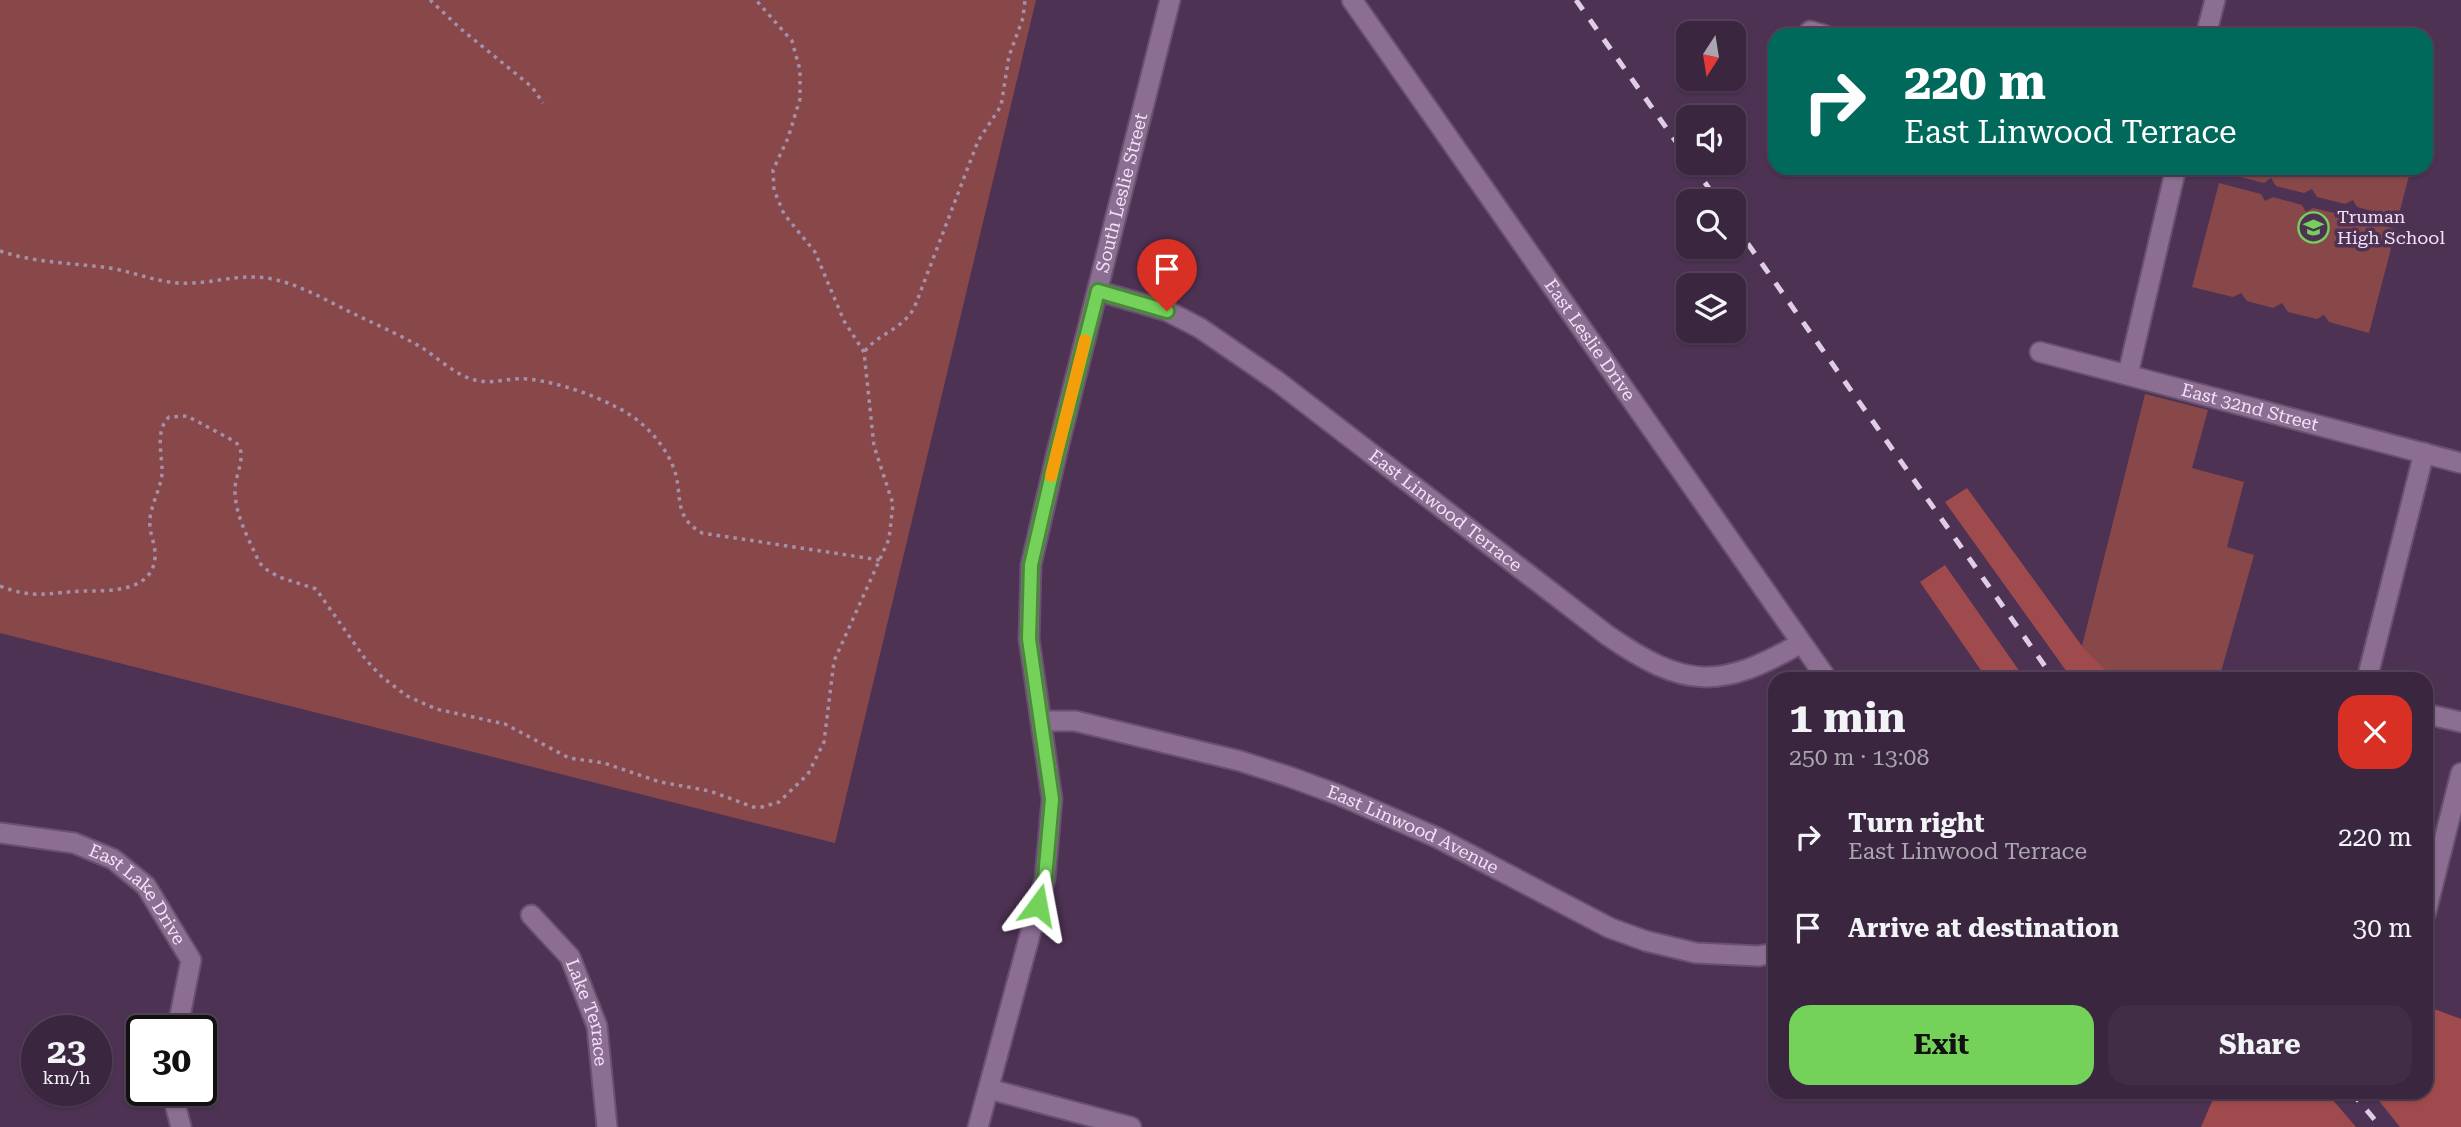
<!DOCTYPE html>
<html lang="en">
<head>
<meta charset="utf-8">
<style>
  :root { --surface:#3a263f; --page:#412e46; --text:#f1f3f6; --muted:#aba5b0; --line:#544359; --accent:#74d25b }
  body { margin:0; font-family:"Roboto Serif",serif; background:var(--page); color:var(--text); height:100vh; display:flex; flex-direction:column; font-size:26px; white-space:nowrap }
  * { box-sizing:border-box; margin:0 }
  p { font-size:23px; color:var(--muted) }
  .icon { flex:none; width:38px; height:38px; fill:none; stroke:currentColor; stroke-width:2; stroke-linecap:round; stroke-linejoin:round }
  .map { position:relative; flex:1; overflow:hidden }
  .details { position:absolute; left:1768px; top:672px; width:665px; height:427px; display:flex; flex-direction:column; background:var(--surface); border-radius:21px; box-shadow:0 2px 5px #0004,0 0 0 2px var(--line) }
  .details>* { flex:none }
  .top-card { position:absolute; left:1768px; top:28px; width:665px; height:147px; border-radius:21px; box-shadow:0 2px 5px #0004,0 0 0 2px var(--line); background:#00695c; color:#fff; overflow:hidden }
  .needle { width:46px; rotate:192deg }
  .tools { position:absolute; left:1676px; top:21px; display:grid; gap:14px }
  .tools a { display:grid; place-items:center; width:70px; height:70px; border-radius:14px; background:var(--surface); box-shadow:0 2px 5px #0004,0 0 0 2px var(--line); font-size:35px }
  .speed { position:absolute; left:21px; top:1015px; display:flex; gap:14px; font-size:35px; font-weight:700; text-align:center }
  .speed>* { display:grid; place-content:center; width:91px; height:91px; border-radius:50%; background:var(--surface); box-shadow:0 2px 5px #0004,0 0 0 2px var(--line); line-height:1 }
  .speed small { font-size:18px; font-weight:400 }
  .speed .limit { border:4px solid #111; border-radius:10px; background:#fff; color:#111 }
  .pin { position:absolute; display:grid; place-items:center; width:60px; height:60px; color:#fff; margin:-72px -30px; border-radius:50% 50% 50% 0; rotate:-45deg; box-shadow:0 0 7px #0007 }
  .pin .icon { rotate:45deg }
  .me { position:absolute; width:77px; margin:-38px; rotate:13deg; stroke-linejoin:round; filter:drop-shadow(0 0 5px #0008) }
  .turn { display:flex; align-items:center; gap:24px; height:147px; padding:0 21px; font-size:32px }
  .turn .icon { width:91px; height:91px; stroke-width:2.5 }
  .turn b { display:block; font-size:49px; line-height:60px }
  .round { display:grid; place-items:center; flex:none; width:74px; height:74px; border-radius:21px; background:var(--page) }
  .headline { display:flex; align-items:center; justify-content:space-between; height:119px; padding:0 21px }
  h1 { font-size:42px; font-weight:700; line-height:52px }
  .button { display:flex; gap:14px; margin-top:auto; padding:14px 21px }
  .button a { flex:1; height:80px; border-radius:21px; background:var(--accent); color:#111; font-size:28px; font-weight:700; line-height:80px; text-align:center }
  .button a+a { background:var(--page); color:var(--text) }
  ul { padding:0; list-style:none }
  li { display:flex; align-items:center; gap:21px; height:91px; padding:0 21px }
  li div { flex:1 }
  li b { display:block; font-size:26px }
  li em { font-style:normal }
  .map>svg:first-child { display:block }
  .green { fill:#884849 }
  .forest { fill:#9f4b4e }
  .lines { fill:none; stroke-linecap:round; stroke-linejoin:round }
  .minor-casing { stroke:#68516e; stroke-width:23 }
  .path { stroke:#a590ab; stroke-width:3.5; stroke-dasharray:3.5 5; stroke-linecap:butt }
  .minor { stroke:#8c6e93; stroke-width:19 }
  .rail { stroke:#decde4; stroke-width:5; stroke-dasharray:12 12; stroke-linecap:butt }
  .route-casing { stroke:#4b883b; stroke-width:18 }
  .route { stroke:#74d25b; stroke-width:12 }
  .slow { stroke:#f59e0b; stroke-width:12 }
  .labels { text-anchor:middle; stroke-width:7; stroke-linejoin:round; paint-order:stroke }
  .street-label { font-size:18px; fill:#f2e2f7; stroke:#4d3254 }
  .poi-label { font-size:18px; fill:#f2e2f7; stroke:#4d3254; text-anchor:start }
</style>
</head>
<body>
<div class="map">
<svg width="2461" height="1127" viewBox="0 0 2461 1127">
  <rect width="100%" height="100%" fill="#4d3254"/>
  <path class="green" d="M 0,0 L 1036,0 L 835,843 L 0,633 Z
    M 2222,168 L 2411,168 L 2398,218 L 2357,207 L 2353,200 L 2345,204 L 2317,197 L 2312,189 L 2304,193 L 2276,186 L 2271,178 L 2264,183 L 2221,172 Z
    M 2219,183 L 2261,194 L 2265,201 L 2273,197 L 2302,205 L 2306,212 L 2313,208 L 2343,215 L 2348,223 L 2355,219 L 2396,229 L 2369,333 L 2329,322 L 2324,315 L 2317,319 L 2288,312 L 2282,303 L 2273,308 L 2247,301 L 2241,293 L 2233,297 L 2192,287 Z
    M 2145,394 L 2208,410 L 2192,468 L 2244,482 L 2227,547 L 2254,555 L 2219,679 L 2115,679 L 2082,646 Z"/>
  <path class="forest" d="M 1967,488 L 2082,646 L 2115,679 L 2072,679 L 1945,502 Z
    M 1945,565 L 2025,679 L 1987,679 L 1920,582 Z
    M 2426,1006 L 2461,1019 L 2461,1127 L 2400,1127 L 2372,1092 L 2426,1092 Z
    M 2222,1092 L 2326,1092 L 2356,1127 L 2201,1127 L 2213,1099 Z"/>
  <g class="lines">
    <defs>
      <g id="minor">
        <path id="s1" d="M 1352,0 L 1827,679"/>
        <path d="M 1810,31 L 1824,35"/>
        <path d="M 2206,35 L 2215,0"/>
        <path id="s2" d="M 1098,291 L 1167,311 L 1200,328 L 1277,381 L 1607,635 C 1685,689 1720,690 1801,643"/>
        <path id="s3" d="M 2040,352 L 2461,463"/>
        <path d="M 2128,374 L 2176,168"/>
        <path d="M 2367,679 L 2424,453"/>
        <path d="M 2426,714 L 2461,722"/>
        <path id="s4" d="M 1041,721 L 1075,721 L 1240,761 L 1290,777 L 1339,795 L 1438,838 L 1610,928 L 1646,941 L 1696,953 L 1759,956 L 1774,953"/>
        <path id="s5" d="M 0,833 L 74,843 L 113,859 L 146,886 L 191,960 L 177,1031"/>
        <path d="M 2426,912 L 2461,773"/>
        <path id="s6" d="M 531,915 L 570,957 L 597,1026 L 607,1127"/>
        <path d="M 989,1089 L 1131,1127"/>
        <path d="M 175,1090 L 175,1104 L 181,1127"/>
        <path id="s7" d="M 978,1127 L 1045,879 L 1052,799 L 1029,639 L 1031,565 L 1057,452 L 1170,0"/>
      </g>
    </defs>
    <use href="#minor" class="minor-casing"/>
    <path class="path" d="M 430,0 L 461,29 L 532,87 L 543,103
      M 0,251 C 35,263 74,263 110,268 C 139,273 161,285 193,283 C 217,282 242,274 266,278 C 295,282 324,299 350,312 C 373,323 398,334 421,347 C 438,358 455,375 475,380 C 492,385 510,377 527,379 C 557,382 592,394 618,408 C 641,419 662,441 672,464 C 685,492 670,515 702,533 L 880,560
      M 865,351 C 879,333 904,329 915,306 L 978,141 L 1001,106 L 1009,56 L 1023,18 L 1025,0
      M 0,586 C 35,600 50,592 85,591 C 109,591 152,592 155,558 C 156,547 151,537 150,527 C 148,509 160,492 162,474 C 163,457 154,431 169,417 L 187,416 L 234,441 C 249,452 236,472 235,488 C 234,514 249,539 259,562 L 264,568 L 279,577 L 316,589 L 366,660 L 382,677 L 407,696 L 436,709 L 505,724 L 569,758 L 604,763 L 660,782 L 710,791 L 753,807 L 762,807 L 779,802 L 808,774 L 824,742 L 834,661 L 889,539 L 893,504 L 874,446 L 864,352 L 844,321 L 815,252 L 784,214 L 774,190 L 773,170 L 788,138 L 800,99 L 800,70 L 792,41 L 756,0"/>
    <use href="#minor" class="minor"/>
    <path class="rail" d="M 1576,0 L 1689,160
      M 1691,163 L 1718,201
      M 1734,224 L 2054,679
      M 2351,1092 L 2381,1127"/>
  </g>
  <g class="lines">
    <defs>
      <path id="route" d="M 1038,905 L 1045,878 L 1052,799 L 1029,639 L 1031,565 L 1057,452 L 1098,291 L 1167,311"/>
    </defs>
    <use href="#route" class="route-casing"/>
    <use href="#route" class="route"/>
    <path class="slow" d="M 1051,476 L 1085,340"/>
  </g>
  <defs>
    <symbol id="school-ring" viewBox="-11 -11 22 22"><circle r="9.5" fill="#4d3254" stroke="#74d25b" stroke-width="1.5"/><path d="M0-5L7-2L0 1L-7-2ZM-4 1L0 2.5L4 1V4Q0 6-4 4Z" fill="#74d25b"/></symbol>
  </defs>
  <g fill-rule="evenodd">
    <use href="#school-ring" x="2296" y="210" width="35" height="35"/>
  </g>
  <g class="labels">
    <g class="street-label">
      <text dy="6" stroke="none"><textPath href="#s7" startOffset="956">South Leslie Street</textPath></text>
      <text dy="6" stroke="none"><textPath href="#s1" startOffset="415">East Leslie Drive</textPath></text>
      <text dy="6" stroke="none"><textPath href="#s3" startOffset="217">East 32nd Street</textPath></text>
      <text dy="6" stroke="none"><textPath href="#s2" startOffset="415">East Linwood Terrace</textPath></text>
      <text dy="6" stroke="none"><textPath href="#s4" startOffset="390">East Linwood Avenue</textPath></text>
      <text dy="6" stroke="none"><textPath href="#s5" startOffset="159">East Lake Drive</textPath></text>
      <text dy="6" stroke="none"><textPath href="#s6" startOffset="116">Lake Terrace</textPath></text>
    </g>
    <g class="poi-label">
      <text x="2337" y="223">Truman<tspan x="2337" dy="21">High School</tspan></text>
    </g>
  </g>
</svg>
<div class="tools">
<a><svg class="needle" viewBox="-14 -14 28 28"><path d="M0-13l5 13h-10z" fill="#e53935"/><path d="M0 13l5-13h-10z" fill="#aba5b0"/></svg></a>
<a><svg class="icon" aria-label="sound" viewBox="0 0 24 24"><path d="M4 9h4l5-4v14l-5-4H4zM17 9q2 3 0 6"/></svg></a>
<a><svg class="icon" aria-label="search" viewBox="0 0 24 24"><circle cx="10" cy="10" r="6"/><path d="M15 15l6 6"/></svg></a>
<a><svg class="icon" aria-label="layers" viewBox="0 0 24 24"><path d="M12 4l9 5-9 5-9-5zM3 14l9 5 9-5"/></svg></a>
</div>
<div class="speed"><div>23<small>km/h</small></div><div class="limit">30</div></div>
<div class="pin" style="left:1167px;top:311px;background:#d93025"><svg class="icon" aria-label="arrive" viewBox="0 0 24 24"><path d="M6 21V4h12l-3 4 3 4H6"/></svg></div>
<svg class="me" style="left:1038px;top:905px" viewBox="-20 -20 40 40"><path d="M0-17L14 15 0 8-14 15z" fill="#74d25b" stroke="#fff" stroke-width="4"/></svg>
<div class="top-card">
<div class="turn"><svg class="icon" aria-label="right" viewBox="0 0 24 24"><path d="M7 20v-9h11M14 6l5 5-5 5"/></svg><div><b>220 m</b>East Linwood Terrace</div></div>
</div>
<section class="details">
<div class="headline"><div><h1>1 min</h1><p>250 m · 13:08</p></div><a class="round" style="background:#d93025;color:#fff"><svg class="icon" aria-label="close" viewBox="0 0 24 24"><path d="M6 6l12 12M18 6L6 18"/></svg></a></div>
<ul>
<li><svg class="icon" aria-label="right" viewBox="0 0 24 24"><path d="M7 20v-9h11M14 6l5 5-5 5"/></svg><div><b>Turn right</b><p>East Linwood Terrace</p></div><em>220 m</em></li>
<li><svg class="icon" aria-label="arrive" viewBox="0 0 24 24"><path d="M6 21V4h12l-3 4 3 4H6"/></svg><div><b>Arrive at destination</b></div><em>30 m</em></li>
</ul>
<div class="button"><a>Exit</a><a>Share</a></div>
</section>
</div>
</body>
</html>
